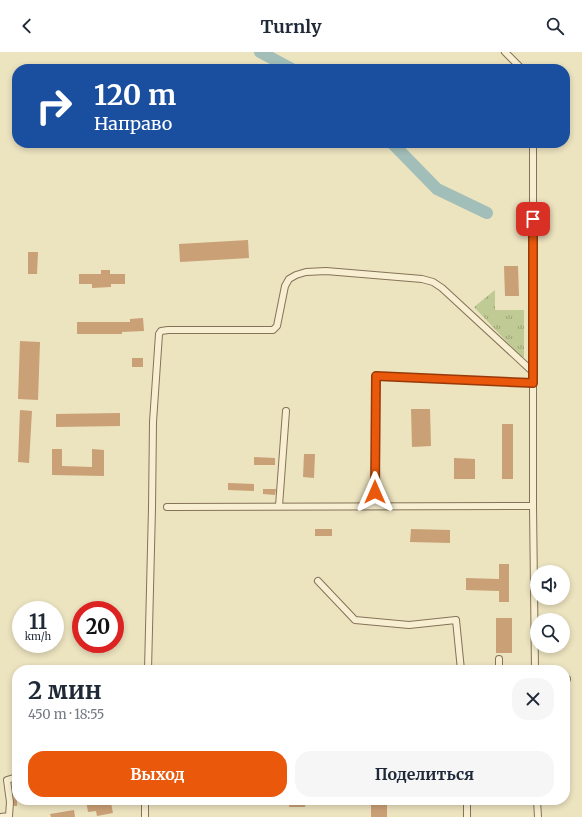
<!DOCTYPE html>
<html lang="ru">
<head>
<meta charset="utf-8">
<style>
  :root { --surface:#fff; --page:#f6f6f7; --text:#1f2937; --muted:#747a83; --accent:#ea580c }
  body { margin:0; font-family:Merriweather,serif; background:var(--page); color:var(--text); height:100vh; display:flex; flex-direction:column; font-size:15px; white-space:nowrap }
  * { box-sizing:border-box; margin:0 }
  p { font-size:13px; color:var(--muted) }
  .icon { flex:none; width:22px; height:22px; fill:none; stroke:currentColor; stroke-width:2; stroke-linecap:round; stroke-linejoin:round }
  .map { position:relative; flex:1; overflow:hidden }
  .drawer { position:absolute; left:12px; top:613px; width:558px; height:140px; display:flex; flex-direction:column; background:var(--surface); border-radius:16px; box-shadow:0 2px 6px #0003 }
  .drawer>* { flex:none }
  .top-card { position:absolute; left:12px; top:12px; width:558px; height:84px; border-radius:16px; box-shadow:0 2px 6px #0003; background:#1a4fa0; color:#fff; overflow:hidden }
  .fabs { position:absolute; left:530px; top:513px; display:grid; gap:8px }
  .fabs a { display:grid; place-items:center; width:40px; height:40px; border-radius:50%; background:var(--surface); box-shadow:0 2px 6px #0003; font-size:20px }
  .speed { position:absolute; left:12px; top:549px; display:flex; gap:8px; font-size:20px; font-weight:700; text-align:center }
  .speed>* { display:grid; place-content:center; width:52px; height:52px; border-radius:50%; background:var(--surface); box-shadow:0 2px 6px #0003; line-height:1 }
  .speed small { font-size:10px; font-weight:400 }
  .speed .limit { border:6px solid #d22; background:#fff; color:#111 }
  .pin { position:absolute; display:grid; place-items:center; width:34px; height:34px; color:#fff; margin:-17px; border-radius:8px; box-shadow:0 2px 6px #0006 }
  .me { position:absolute; width:44px; margin:-22px; rotate:0deg; stroke-linejoin:round; filter:drop-shadow(0 0 3px #0008) }
  .turn { display:flex; align-items:center; gap:14px; height:84px; padding:0 16px; font-size:18px }
  .turn .icon { width:52px; height:52px; stroke-width:2.5 }
  .turn b { display:block; font-size:28px; line-height:34px }
  .round { display:grid; place-items:center; flex:none; width:42px; height:42px; border-radius:16px; background:var(--page) }
  .head { display:flex; align-items:center; justify-content:space-between; height:68px; padding:0 16px }
  h1 { font-size:24px; font-weight:700; line-height:30px }
  .cta { display:flex; gap:8px; margin-top:auto; padding:8px 16px }
  .cta a { flex:1; height:46px; border-radius:16px; background:var(--accent); color:#fff; font-size:16px; font-weight:700; line-height:46px; text-align:center }
  .cta a+a { background:var(--page); color:var(--text) }
  header { display:flex; justify-content:space-between; align-items:center; height:52px; padding:0 16px; background:var(--surface); font-size:18px; font-weight:700 }
  .map>svg:first-child { display:block }
  .grass { fill:url(#grass-tufts) }
  .lines { fill:none; stroke-linecap:round; stroke-linejoin:round }
  .river { stroke:#a2beb8; stroke-width:12 }
  .building { fill:#caa076 }
  .minor-casing { stroke:#847358; stroke-width:8 }
  .minor { stroke:#f8efd2; stroke-width:6 }
  .route-casing { stroke:#983908; stroke-width:10 }
  .route { stroke:#ea580c; stroke-width:7 }
</style>
</head>
<body>
<header><svg class="icon" aria-label="back" viewBox="0 0 24 24"><path d="M15 5l-7 7 7 7"/></svg>Turnly<svg class="icon" aria-label="search" viewBox="0 0 24 24"><circle cx="10" cy="10" r="6"/><path d="M15 15l6 6"/></svg></header>
<div class="map">
<svg width="582" height="765" viewBox="0 0 582 765">
  <defs>
    <pattern id="grass-tufts" width="24" height="20" patternUnits="userSpaceOnUse"><rect width="24" height="20" fill="#bfca94"/><path d="M3 7l-1-3M5 7V3M7 7l1-3M15 17l-1-3M17 17v-4M19 17l1-3" fill="none" stroke="#9ca478"/></pattern>
  </defs>
  <rect width="100%" height="100%" fill="#ece3bf"/>
  <path class="grass" d="M 495,238 L 495,258 L 524,258 L 524,305 L 521,305 L 474,255 Z"/>
  <g class="lines">
    <path class="river" d="M 260,0 L 292,17
      M 392,91 L 437,137 L 487,161"/>
  </g>
  <path class="building" d="M 248,188 L 249,206 L 180,210 L 179,192 Z
    M 28,200 L 38,200 L 37,222 L 28,222 Z
    M 504,214 L 518,214 L 519,244 L 505,244 Z
    M 101,218 L 110,218 L 110,222 L 125,222 L 125,232 L 111,232 L 111,235 L 92,236 L 92,232 L 79,232 L 79,222 L 101,222 Z
    M 143,266 L 144,279 L 122,280 L 122,282 L 77,282 L 77,270 L 130,270 L 130,267 Z
    M 20,289 L 40,290 L 38,348 L 18,347 Z
    M 132,306 L 143,306 L 143,315 L 132,315 Z
    M 411,357 L 430,357 L 431,394 L 412,395 Z
    M 20,358 L 32,359 L 29,411 L 18,410 Z
    M 120,361 L 120,374 L 56,375 L 56,362 Z
    M 502,372 L 513,372 L 513,427 L 502,427 Z
    M 52,397 L 62,397 L 62,414 L 92,415 L 92,397 L 104,398 L 104,424 L 52,423 Z
    M 304,402 L 315,402 L 314,426 L 303,425 Z
    M 254,405 L 275,406 L 275,413 L 254,413 Z
    M 454,406 L 475,407 L 475,427 L 454,427 Z
    M 228,431 L 254,432 L 254,439 L 228,438 Z
    M 263,437 L 276,437 L 275,443 L 263,442 Z
    M 315,477 L 332,477 L 332,484 L 315,484 Z
    M 411,477 L 450,478 L 450,491 L 410,490 Z
    M 499,512 L 509,512 L 509,550 L 499,550 L 499,539 L 466,538 L 466,526 L 499,527 Z
    M 496,566 L 512,566 L 512,601 L 496,601 Z
    M 17,735 L 17,754 L 14,754 L 13,736 Z
    M 86,748 L 95,748 L 96,753 L 111,751 L 113,761 L 97,764 L 96,759 L 88,760 Z
    M 290,748 L 306,748 L 305,755 L 289,755 Z
    M 371,750 L 387,750 L 387,765 L 371,765 Z
    M 74,758 L 75,765 L 51,765 L 50,762 Z"/>
  <g class="lines">
    <defs>
      <path id="minor" d="M 505,0 L 522,17
        M 533,91 L 533,454 L 535,618
        M 279,454 L 286,359
        M 375,454 L 376,324 L 533,331
        M 167,455 L 533,454
        M 318,529 L 355,568 L 409,573 L 456,568 L 461,618
        M 499,607 L 499,618
        M 148,618 L 152,456 L 153,370 L 159,282 L 161,279 L 168,278 L 273,278 L 277,274 L 285,234 L 289,227 L 296,223 L 306,220 L 326,219 L 422,227 L 433,230 L 442,236 L 533,320
        M 565,627 L 567,627
        M 145,748 L 145,765
        M 467,748 L 467,765
        M 537,748 L 538,765
        M 1,765 L 9,764 L 10,750 L 7,728 L 17,725"/>
    </defs>
    <use href="#minor" class="minor-casing"/>
    <use href="#minor" class="minor"/>
  </g>
  <g class="lines">
    <defs>
      <path id="route" d="M 375,440 L 376,324 L 533,331 L 533,167"/>
    </defs>
    <use href="#route" class="route-casing"/>
    <use href="#route" class="route"/>
  </g>
</svg>
<div class="fabs">
<a><svg class="icon" aria-label="sound" viewBox="0 0 24 24"><path d="M4 9h4l5-4v14l-5-4H4zM17 9q2 3 0 6"/></svg></a>
<a><svg class="icon" aria-label="search" viewBox="0 0 24 24"><circle cx="10" cy="10" r="6"/><path d="M15 15l6 6"/></svg></a>
</div>
<div class="speed"><div>11<small>km/h</small></div><div class="limit">20</div></div>
<div class="pin" style="left:533px;top:167px;background:#d93025"><svg class="icon" aria-label="arrive" viewBox="0 0 24 24"><path d="M6 21V4h12l-3 4 3 4H6"/></svg></div>
<svg class="me" style="left:375px;top:440px" viewBox="-20 -20 40 40"><path d="M0-17L14 15 0 8-14 15z" fill="#ea580c" stroke="#fff" stroke-width="4"/></svg>
<div class="top-card">
<div class="turn"><svg class="icon" aria-label="right" viewBox="0 0 24 24"><path d="M7 20v-9h11M14 6l5 5-5 5"/></svg><div><b>120 m</b>Направо</div></div>
</div>
<section class="drawer">
<div class="head"><div><h1>2 мин</h1><p>450 m · 18:55</p></div><a class="round"><svg class="icon" aria-label="close" viewBox="0 0 24 24"><path d="M6 6l12 12M18 6L6 18"/></svg></a></div>
<div class="cta"><a>Выход</a><a>Поделиться</a></div>
</section>
</div>
</body>
</html>
